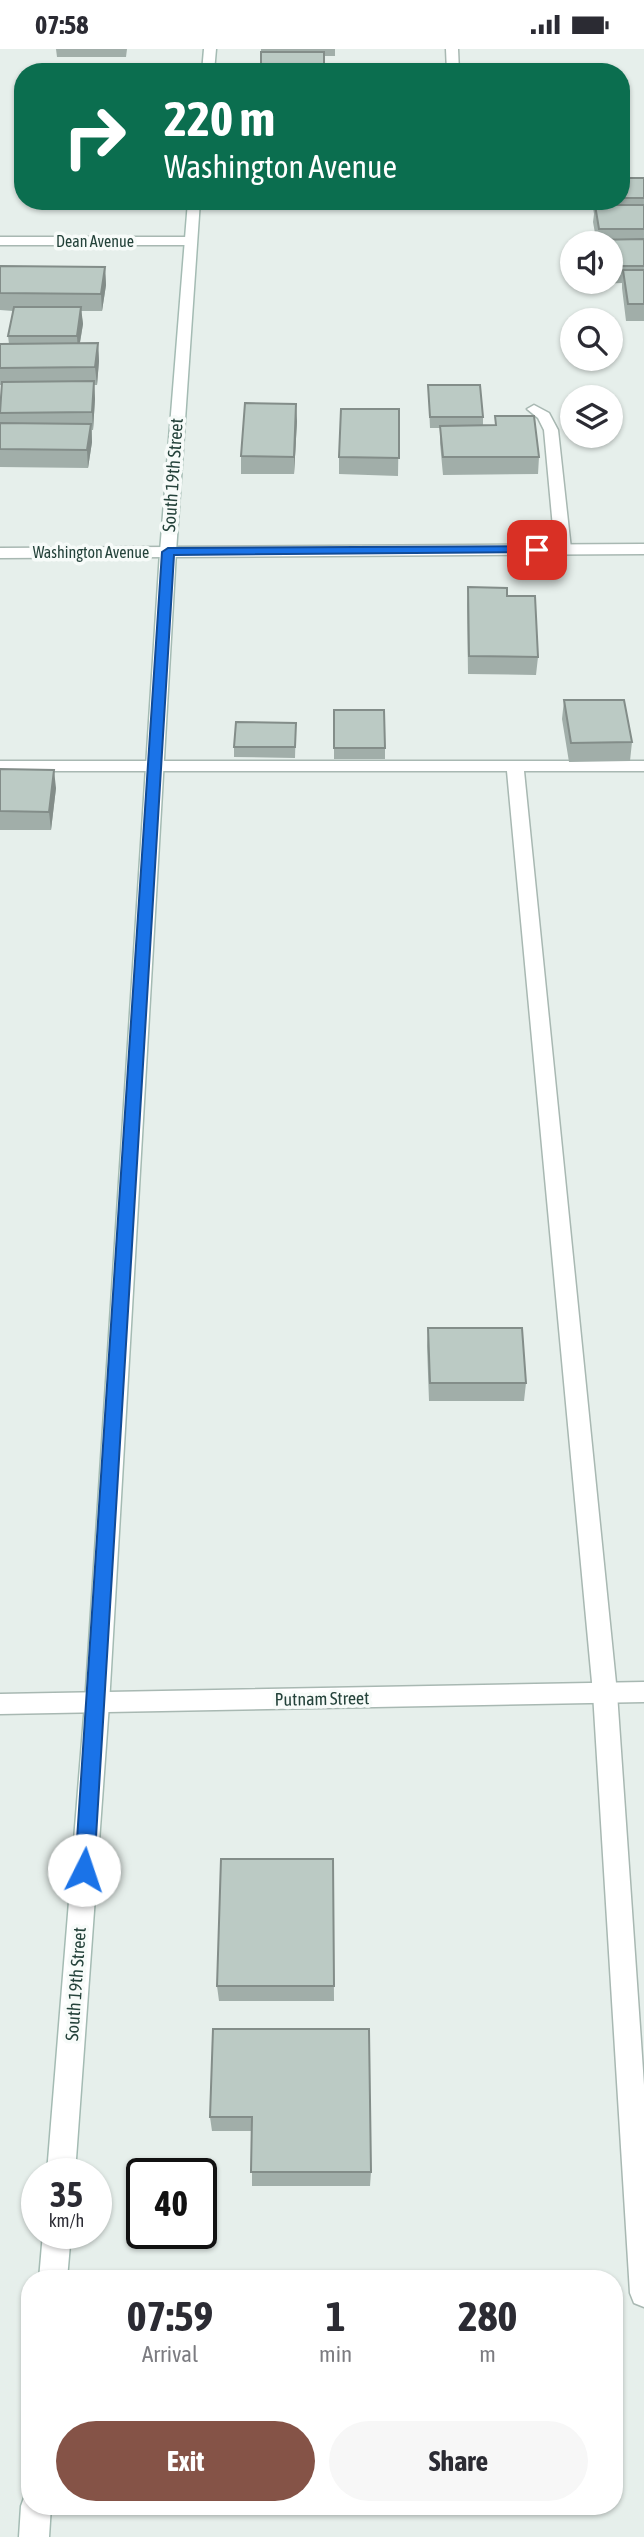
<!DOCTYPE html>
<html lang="en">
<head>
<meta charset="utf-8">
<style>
  :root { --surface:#fff; --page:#f7f7f7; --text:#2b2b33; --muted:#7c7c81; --accent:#855347 }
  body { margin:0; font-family:"Asap Condensed",sans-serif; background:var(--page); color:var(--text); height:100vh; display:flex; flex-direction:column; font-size:26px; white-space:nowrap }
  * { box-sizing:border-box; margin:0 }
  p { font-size:23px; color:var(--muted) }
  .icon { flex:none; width:38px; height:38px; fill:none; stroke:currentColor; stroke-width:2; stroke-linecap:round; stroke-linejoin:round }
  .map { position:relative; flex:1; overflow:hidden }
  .details { position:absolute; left:21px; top:2221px; width:602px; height:245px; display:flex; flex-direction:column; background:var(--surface); border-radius:28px; box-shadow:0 2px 5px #0004 }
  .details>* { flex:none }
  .hud { position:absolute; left:14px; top:14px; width:616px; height:147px; border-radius:28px; box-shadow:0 2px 5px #0004; background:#0b6e4f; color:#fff; overflow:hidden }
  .controls { position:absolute; left:560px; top:182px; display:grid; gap:14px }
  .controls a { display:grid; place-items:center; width:63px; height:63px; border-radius:50%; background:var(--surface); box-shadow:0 2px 5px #0004; font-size:35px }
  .speed { position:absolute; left:21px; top:2109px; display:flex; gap:14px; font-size:35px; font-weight:700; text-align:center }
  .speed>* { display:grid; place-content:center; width:91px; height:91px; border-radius:50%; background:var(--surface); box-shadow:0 2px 5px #0004; line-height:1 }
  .speed small { font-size:18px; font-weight:400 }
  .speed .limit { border:4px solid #111; border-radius:10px; background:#fff; color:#111 }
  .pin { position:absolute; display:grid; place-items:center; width:60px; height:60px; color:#fff; margin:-30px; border-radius:14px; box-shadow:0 4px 10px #0006 }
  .me { position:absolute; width:77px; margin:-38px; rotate:4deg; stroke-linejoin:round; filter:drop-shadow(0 0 5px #0008) }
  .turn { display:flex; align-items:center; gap:24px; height:147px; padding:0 35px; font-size:32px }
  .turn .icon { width:91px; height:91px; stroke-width:2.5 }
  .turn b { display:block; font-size:49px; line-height:60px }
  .eta { display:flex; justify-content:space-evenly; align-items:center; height:119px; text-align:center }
  .eta b { font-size:42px; font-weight:700; line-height:49px }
  .action { display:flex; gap:14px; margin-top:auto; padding:14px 35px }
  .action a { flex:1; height:80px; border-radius:42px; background:var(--accent); color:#fff; font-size:28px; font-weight:700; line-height:80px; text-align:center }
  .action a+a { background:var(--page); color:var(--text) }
  .status { display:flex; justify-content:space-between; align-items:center; height:49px; padding:0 35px; background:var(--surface); direction:ltr }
  .status svg { height:19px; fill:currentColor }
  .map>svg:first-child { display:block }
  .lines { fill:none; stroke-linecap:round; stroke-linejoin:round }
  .lane-casing { stroke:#a8b8b2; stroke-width:3 }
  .street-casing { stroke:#a8b8b2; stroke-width:3 }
  .secondary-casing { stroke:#a4bbb3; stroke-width:3 }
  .lane { fill:#fff; fill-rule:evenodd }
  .street { fill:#fff; fill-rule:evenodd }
  .secondary { fill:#fff; fill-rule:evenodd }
  .wall { fill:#a1aea9 }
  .shaded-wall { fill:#838d89 }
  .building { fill:#bbcac4; stroke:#838d89; stroke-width:2 }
  .route { fill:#1a73e8; stroke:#114b97; stroke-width:2 }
  .labels { text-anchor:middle; stroke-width:7; stroke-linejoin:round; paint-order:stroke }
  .far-street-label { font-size:16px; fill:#24423a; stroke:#f7fbf9 }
  .street-label { font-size:18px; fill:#24423a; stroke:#f7fbf9 }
</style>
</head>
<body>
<div class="status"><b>07:58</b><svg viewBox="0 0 49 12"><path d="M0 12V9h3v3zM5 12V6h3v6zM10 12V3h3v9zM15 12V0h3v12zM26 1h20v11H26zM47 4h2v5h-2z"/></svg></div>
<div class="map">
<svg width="644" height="2488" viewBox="0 0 644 2488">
  <rect width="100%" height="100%" fill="#e6efeb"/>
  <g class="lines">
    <defs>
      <path id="lane" d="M 446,0 L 458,0 L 459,23 L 447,23 Z
        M 0,188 L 190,188 L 196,192 L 190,196 L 0,196 Z
        M 534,356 L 549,364 L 558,381 L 571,500 L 563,505 L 555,500 L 544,381 L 538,369 L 527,360 Z
        M 0,712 L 644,712 L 644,722 L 524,722 L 617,1644 L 644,2036 L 644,2258 L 634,2254 L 630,2244 L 593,1644 L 507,722 L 0,722 Z"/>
      <path id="street" d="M 644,495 L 644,505 L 0,509 L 0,499 Z
        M 644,1633 L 644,1653 L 0,1665 L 0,1645 Z"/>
      <path id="secondary" d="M 204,0 L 216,0 L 214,23 L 202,23 Z
        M 188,152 L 200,152 L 176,503 L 109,1655 L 75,2124 L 47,2124 L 85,1655 L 160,503 Z
        M 43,2184 L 71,2184 L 67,2230 L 39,2230 Z
        M 30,2444 L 30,2457 L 51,2457 L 49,2488 L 19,2488 L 21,2457 L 25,2446 Z"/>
    </defs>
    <use href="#lane" class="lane-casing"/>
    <use href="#street" class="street-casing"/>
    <use href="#secondary" class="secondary-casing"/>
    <use href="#lane" class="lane"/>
    <use href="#street" class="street"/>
    <use href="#secondary" class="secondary"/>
  </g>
  <path class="wall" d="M 56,0 L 127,0 L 126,8 L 57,8 Z
    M 261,0 L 335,0 L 335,7 L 261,7 Z
    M 621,129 L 644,129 L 644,272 L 626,272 L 622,239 L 622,234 L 596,235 L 596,233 L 611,233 L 611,194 L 592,194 L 592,191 L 596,190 L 593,173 L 594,165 L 592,152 L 621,152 Z
    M 0,217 L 105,218 L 106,236 L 102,262 L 81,262 L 83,275 L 80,294 L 98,294 L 99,312 L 97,336 L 94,336 L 95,350 L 93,381 L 92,381 L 92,393 L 88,419 L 0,418 L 0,353 L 2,336 L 0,336 L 0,295 L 9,295 L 8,287 L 13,262 L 0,261 Z
    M 428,336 L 483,368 L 483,376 L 495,376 L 495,367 L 539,408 L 538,425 L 443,426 L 440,394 L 440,379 L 430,379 Z
    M 399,360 L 398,427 L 339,425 L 339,408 Z
    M 297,372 L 294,425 L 241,425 L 241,407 Z
    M 468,538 L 507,547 L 538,608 L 536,626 L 468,625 L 467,556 Z
    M 564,651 L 632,693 L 630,712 L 569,713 L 562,670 Z
    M 334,661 L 385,699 L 385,710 L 334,710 Z
    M 296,674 L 295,709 L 234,708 L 234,698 Z
    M 0,720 L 56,739 L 51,781 L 0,781 Z
    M 428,1279 L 526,1334 L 524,1352 L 429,1352 L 427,1297 Z
    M 333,1810 L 334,1952 L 219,1952 L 217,1937 Z
    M 213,1980 L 371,2123 L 370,2137 L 252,2137 L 252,2082 L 212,2082 L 210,2068 Z"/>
  <path class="shaded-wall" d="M 105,218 L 106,236 L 102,262 L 101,245 Z
    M 81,258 L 83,275 L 78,304 L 77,287 Z
    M 98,294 L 99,312 L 97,336 L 95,318 Z
    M 94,332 L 95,350 L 93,381 L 92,363 Z
    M 296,355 L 297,372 L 294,425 L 294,408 Z
    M 91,375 L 92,393 L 88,419 L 87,401 Z
    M 54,721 L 56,739 L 51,781 L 49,763 Z"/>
  <path class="building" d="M 261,3 L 324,3 L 324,23 L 261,23 Z
    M 56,16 L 120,16 L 119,23 L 55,23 Z
    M 621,129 L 644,129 L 644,149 L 621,149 Z
    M 595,156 L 644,156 L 644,180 L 599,180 Z
    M 644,190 L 644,217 L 611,217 L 611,194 L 593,194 L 592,191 Z
    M 0,217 L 105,218 L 101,245 L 0,244 Z
    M 623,221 L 644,221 L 644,255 L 628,255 Z
    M 14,258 L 81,258 L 77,287 L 8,287 Z
    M 98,294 L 95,318 L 0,319 L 0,295 Z
    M 94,332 L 92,363 L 0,364 L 2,333 Z
    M 428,336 L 480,336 L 483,368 L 430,368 Z
    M 245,354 L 296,355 L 294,408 L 241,407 Z
    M 341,360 L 399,360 L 399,409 L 339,408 Z
    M 495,367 L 534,367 L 539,408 L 443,408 L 440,377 L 496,376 Z
    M 0,374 L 91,375 L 87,401 L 0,400 Z
    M 468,538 L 507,539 L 507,547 L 535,547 L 538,608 L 469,607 Z
    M 564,651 L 624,651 L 632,693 L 571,694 Z
    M 334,661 L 384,661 L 385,699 L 334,699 Z
    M 236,673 L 296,674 L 295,698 L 234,698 Z
    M 0,720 L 54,721 L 49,763 L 0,762 Z
    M 428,1279 L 522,1279 L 526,1334 L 430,1334 Z
    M 221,1810 L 333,1810 L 334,1937 L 217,1937 Z
    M 213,1980 L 369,1980 L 371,2123 L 251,2123 L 252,2068 L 210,2068 Z"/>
  <path class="route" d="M 537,497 L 541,498 L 541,503 L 174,506 L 94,1821 L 91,1827 L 84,1829 L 77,1827 L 75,1821 L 162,503 L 168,499 Z"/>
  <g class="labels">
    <g class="far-street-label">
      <text x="95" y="198">Dean Avenue</text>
      <text x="91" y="509">Washington Avenue</text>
    </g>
    <g class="street-label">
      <text transform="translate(173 426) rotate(-86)" y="6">South 19th Street</text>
      <text transform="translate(322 1650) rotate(-1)" y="6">Putnam Street</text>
      <text transform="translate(76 1935) rotate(-86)" y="6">South 19th Street</text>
    </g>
  </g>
</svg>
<div class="controls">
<a><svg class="icon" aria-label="sound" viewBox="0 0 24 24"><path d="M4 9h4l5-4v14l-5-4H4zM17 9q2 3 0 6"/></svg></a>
<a><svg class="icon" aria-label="search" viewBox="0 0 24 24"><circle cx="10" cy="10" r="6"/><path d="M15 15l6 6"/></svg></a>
<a><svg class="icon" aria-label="layers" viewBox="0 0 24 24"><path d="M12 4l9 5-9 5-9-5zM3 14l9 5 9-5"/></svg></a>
</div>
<div class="speed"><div>35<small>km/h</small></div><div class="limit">40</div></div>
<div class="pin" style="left:537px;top:501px;background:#d93025"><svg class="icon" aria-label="arrive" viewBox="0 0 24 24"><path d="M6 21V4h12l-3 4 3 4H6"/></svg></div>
<svg class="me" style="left:84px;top:1821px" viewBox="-20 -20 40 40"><circle r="19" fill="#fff"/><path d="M0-13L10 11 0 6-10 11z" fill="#1a73e8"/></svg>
<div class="hud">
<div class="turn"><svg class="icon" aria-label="right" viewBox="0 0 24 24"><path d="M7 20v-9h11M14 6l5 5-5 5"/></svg><div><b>220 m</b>Washington Avenue</div></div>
</div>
<section class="details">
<div class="eta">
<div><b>07:59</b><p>Arrival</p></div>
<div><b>1</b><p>min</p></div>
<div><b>280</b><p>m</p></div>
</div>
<div class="action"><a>Exit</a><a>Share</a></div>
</section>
</div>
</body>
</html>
